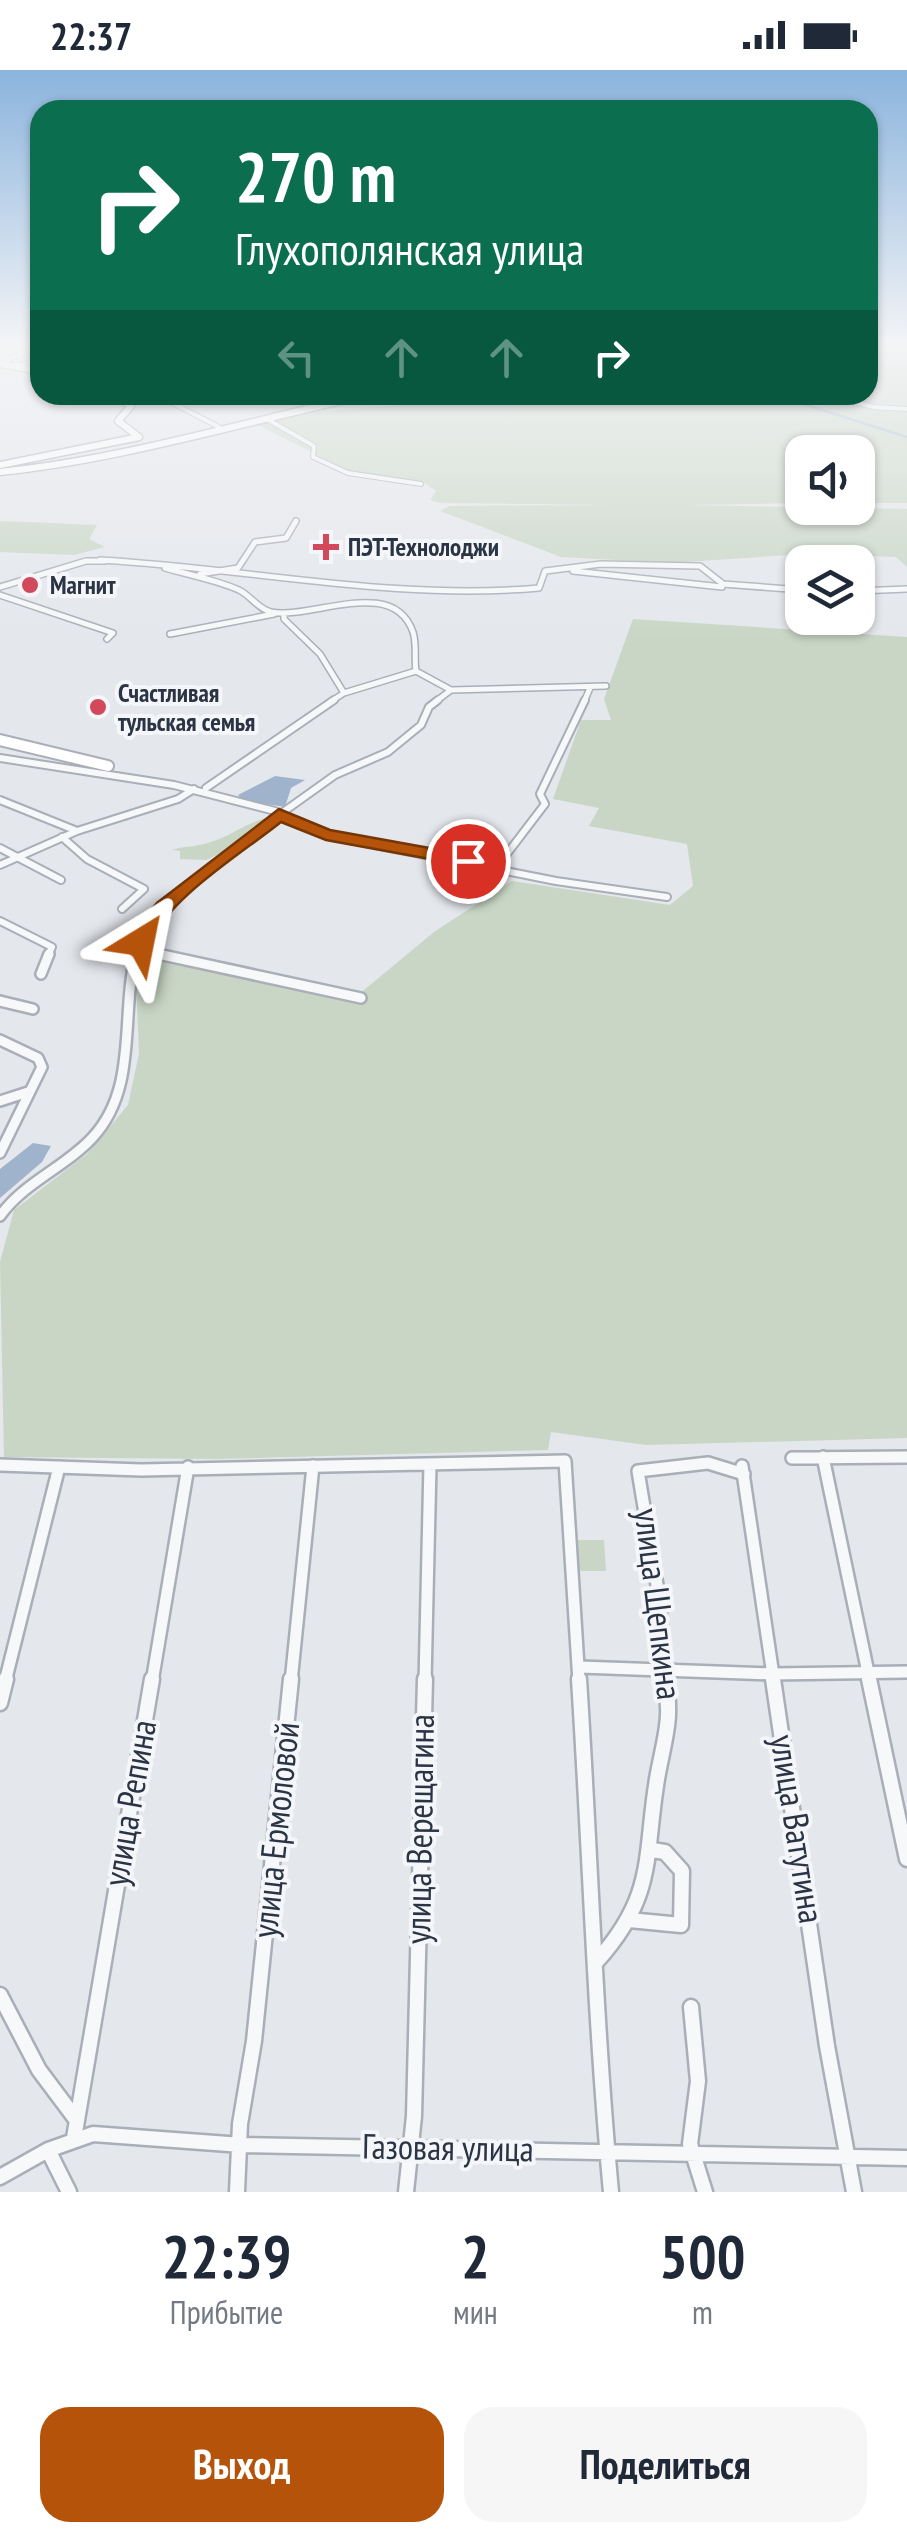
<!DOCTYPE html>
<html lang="ru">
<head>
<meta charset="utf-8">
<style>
  :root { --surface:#fff; --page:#f6f6f7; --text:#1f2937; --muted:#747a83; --accent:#b45309 }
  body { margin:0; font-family:"PT Sans Narrow",sans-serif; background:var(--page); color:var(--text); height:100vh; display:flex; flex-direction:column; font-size:38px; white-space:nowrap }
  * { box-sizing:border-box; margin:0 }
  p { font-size:32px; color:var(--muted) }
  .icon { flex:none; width:55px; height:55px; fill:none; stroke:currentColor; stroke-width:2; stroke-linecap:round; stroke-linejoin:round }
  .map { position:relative; height:2122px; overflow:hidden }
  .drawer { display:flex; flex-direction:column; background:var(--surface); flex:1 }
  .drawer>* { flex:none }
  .banner { position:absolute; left:30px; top:30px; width:848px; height:305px; border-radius:30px; box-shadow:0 2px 8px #0004; background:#0b6e4f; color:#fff; overflow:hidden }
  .tools { position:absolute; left:785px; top:365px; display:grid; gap:20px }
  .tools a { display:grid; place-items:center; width:90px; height:90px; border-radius:20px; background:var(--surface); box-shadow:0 2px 8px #0004; font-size:50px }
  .pin { position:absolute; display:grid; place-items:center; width:85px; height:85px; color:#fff; margin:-42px; border:5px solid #fff; border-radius:50%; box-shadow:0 2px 10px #0007 }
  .me { position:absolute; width:110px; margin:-55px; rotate:35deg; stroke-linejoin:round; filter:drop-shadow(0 0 8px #0008) }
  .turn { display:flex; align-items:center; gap:35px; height:210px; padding:0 40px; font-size:45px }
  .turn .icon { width:130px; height:130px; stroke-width:2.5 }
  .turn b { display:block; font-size:70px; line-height:85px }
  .lanes { display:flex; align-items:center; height:95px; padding:0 40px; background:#0003; justify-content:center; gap:50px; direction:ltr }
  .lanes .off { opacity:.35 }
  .eta { display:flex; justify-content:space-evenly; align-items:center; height:170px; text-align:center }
  .eta b { font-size:60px; font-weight:800; line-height:70px }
  .primary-button { display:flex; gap:20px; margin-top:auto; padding:20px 40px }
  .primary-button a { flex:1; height:115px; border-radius:30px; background:var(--accent); color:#fff; font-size:40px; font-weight:800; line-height:115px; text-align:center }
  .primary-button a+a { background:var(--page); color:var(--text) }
  .status { display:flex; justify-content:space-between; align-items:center; height:70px; padding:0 50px; background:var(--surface); direction:ltr }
  .status svg { height:28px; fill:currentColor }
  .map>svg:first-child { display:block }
  .green { fill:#c9d6c5 }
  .water { fill:#9fb4cc }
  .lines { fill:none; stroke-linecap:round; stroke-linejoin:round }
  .stream { stroke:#9fb4cc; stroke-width:2.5 }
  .street-far5-casing { stroke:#a9aeb7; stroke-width:6 }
  .street-far4-casing { stroke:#a9aeb7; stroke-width:8 }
  .street-far3-casing { stroke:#a9aeb7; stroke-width:10 }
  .street-far2-casing { stroke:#a9aeb7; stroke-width:14 }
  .street-far1-casing { stroke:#a9aeb7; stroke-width:16 }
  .street-casing { stroke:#a9aeb7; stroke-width:19 }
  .secondary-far1-casing { stroke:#a9aeb7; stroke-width:9 }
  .secondary-casing { stroke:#a9aeb7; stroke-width:14 }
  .street-far5 { stroke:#f7f8fa; stroke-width:4 }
  .street-far4 { stroke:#f7f8fa; stroke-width:5 }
  .street-far3 { stroke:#f7f8fa; stroke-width:6 }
  .street-far2 { stroke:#f7f8fa; stroke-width:9 }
  .street-far1 { stroke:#f7f8fa; stroke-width:11 }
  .street { stroke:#f7f8fa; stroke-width:14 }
  .secondary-far1 { stroke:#fff; stroke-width:6 }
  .secondary { stroke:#fff; stroke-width:10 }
  .route { fill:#b45309; stroke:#753606; stroke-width:2.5 }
  .poi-dot { fill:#d1495b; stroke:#f4f6f9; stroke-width:4 }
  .labels { text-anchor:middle; stroke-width:8; stroke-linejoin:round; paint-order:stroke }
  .far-poi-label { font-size:25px; font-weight:bold; fill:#2b3445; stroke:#f4f6f9; text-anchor:start }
  .near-street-label { font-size:35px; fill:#2b3445; stroke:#f4f6f9 }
</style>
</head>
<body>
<div class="status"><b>22:37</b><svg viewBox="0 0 49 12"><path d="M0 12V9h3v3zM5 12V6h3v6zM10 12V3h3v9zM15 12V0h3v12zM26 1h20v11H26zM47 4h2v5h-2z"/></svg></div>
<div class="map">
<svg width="907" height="2122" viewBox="0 0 907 2122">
  <rect width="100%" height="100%" fill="#e4e7ec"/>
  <path class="green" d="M 885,272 L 907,272 L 907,433 L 858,433 L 858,382 L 802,382 L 802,433 L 685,435 L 907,439 L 907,497 L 896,487 L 803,484 L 670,493 L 561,487 L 440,441 L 449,436 L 610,435 L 441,433 L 430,430 L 436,421 L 426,414 L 351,402 L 252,352 L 310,338 L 318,342 L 425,333 L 426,325 L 868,325 L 868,301 Z
    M 0,451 L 97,455 L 89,469 L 105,477 L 74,485 L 0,482 Z
    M 633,549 L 907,567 L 907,1368 L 646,1375 L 551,1362 L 548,1380 L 218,1389 L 4,1387 L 0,1192 L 14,1140 L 87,1084 L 128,1035 L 139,984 L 136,911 L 148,881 L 352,930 L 434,862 L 512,811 L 670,835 L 693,816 L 687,774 L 589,756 L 599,738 L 553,729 L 581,650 L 611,650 L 604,629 Z
    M 272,747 C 269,754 219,785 206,790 L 180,789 L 180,781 L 172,780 C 182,776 198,777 211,772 C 234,765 247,751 272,747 Z
    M 576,1470 L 604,1470 L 606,1501 L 578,1501 Z"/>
  <path class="water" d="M 275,706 L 305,710 L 291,718 L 285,737 L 242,730 L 238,725 Z
    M 33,1073 L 51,1076 L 42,1092 L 0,1128 L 0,1099 Z"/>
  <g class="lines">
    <path class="stream" d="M 784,328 L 907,367"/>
    <defs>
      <path id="street-far5" d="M 0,293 L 40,276
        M 13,296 L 40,291
        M 157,325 L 219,357
        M 825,325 L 874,337 L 907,339
        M 265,348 L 314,376 L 313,387 L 348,403 L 421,414"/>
      <path id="street-far4" d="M 100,490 C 246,498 393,531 539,518 L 545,501 L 601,494 L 700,496 L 723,514 L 802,520
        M 165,498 C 189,505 217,510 239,520 C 251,526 258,539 271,542 C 312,550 393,505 413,562 C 417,574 414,589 416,601 L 451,620 L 606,616
        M 573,501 L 722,517
        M 200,504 L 238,498 L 255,472 L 286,468 L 296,451
        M 0,517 L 86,491 L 105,491
        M 858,521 L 907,519
        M 0,525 L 113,563 L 107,569
        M 284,543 L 284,549 L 320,584 L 344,623
        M 170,564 L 274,544
        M 330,632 L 344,623 L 416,601
        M 435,632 L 451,620
        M 584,632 L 590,618"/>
      <path id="street-far3" d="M 438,630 L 429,637 L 421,655 L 388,682 L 335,705 L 279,745 L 325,765 L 556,811 L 667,827
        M 0,688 L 174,715 L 275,741 L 277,748 C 238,779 150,832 137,879 L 169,886
        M 206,718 L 334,630
        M 0,730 L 77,761
        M 62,767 L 87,789 L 144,819 L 122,839
        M 0,778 L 61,810
        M 0,795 L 77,761 L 178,729 L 194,719
        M 497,797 L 545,734 L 540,724 L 585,630
        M 0,851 L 52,877 L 48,886
        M 136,886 L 137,879"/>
      <path id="street-far2" d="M 158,884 L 361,928
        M 41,904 L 49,884
        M 0,931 L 33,939
        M 0,970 L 38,988 L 42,997 L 0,1083
        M 0,1031 L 28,1022
        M 0,1146 C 24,1112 66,1097 93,1067 C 139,1017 120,944 136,884"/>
      <path id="street-far1" d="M 823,1387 L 870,1612
        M 792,1388 L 907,1387
        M 0,1395 L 141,1400 L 565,1391 L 579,1612
        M 742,1396 L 774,1612
        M 580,1597 L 773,1604 L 907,1602
        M 5,1612 L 59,1397
        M 152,1612 L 188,1397
        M 291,1612 L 313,1396
        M 425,1612 L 430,1395
        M 665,1612 L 660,1533 L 638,1401 L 708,1393 L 744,1404"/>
      <path id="street" d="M 579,1609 C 590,1780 595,1951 611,2122
        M 773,1609 L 827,1976 L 854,2122
        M 869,1609 L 907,1789
        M 0,1633 L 6,1609
        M 629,1850 L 681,1855 L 682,1801 L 665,1782 L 652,1780
        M 597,1891 C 656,1825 644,1788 657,1709 C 664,1669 673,1650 665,1609
        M 0,1925 L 39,2000 L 75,2048
        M 691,1937 L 698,2011 L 690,2074 L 705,2122
        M 74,2068 L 152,1609
        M 48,2080 L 69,2122
        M 0,2107 L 48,2080 L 93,2064 L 242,2075 L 907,2088
        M 237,2122 L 240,2054 L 254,1971 L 291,1609
        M 406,2122 L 414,2046 L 425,1609"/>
      <path id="secondary-far1" d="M 0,294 L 40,301
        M 113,325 L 131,336 L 118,351 L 139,367
        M 0,395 L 139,367
        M 0,402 C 125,389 246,351 369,325"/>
      <path id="secondary" d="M 0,670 L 108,696"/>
    </defs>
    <use href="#street-far5" class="street-far5-casing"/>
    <use href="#street-far4" class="street-far4-casing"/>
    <use href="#street-far3" class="street-far3-casing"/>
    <use href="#street-far2" class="street-far2-casing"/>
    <use href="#street-far1" class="street-far1-casing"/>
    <use href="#street" class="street-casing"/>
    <use href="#secondary-far1" class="secondary-far1-casing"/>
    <use href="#secondary" class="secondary-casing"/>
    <use href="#street-far5" class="street-far5"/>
    <use href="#street-far4" class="street-far4"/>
    <use href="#street-far3" class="street-far3"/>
    <use href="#street-far2" class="street-far2"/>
    <use href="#street-far1" class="street-far1"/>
    <use href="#street" class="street"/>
    <use href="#secondary-far1" class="secondary-far1"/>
    <use href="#secondary" class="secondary"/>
  </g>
  <linearGradient id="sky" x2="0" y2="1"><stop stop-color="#8bb4dd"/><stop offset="0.48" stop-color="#f3f4f6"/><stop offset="1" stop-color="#f3f4f6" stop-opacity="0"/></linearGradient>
  <rect width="907" height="569" fill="url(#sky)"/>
  <path class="route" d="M 279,739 L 330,760 L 468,785 L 477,791 L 468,796 L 326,770 L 281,752 C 241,784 165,830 148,877 L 134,877 L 131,864 L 157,833 Z"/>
  <g class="poi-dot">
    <path d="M321 462h10v10h10v10h-10v10h-10v-10h-10v-10h10z"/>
    <circle cx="30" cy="515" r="10"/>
    <circle cx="98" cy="637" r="10"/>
  </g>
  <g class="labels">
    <g class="far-poi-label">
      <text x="348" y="486">ПЭТ-Технолоджи</text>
      <text x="50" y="524">Магнит</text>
      <text x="118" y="632">Счастливая<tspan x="118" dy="29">тульская семья</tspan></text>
    </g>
    <g class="near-street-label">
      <text transform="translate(658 1534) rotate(83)" y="12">улица Щепкина</text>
      <text transform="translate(130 1733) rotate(-80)" y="12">улица Репина</text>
      <text transform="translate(420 1759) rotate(-89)" y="12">улица Верещагина</text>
      <text transform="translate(797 1759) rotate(81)" y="12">улица Ватутина</text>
      <text transform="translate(276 1760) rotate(-84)" y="12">улица Ермоловой</text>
      <text transform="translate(448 2078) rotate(1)" y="12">Газовая улица</text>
    </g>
  </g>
</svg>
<div class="tools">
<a><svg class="icon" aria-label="sound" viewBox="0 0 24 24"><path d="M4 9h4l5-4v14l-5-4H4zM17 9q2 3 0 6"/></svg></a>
<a><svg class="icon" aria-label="layers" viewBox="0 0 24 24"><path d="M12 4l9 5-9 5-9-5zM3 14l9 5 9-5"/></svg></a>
</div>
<div class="pin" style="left:468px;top:791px;background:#d93025"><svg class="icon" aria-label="arrive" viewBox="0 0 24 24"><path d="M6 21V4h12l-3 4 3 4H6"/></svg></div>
<svg class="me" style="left:141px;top:872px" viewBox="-20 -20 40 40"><path d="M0-17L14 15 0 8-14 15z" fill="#b45309" stroke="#fff" stroke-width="4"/></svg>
<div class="banner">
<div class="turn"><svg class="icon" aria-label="right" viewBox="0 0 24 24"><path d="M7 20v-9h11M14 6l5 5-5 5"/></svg><div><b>270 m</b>Глухополянская улица</div></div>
<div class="lanes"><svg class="icon off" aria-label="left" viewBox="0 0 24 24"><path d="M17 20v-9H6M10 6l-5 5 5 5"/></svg><svg class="icon off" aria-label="ahead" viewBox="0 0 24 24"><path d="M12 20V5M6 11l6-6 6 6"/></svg><svg class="icon off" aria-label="ahead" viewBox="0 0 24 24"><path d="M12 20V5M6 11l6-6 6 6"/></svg><svg class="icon" aria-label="right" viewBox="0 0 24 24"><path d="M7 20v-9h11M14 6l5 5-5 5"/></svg></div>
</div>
</div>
<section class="drawer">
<div class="eta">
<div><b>22:39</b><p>Прибытие</p></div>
<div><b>2</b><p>мин</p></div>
<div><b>500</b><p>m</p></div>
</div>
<div class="primary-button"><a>Выход</a><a>Поделиться</a></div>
</section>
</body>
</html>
